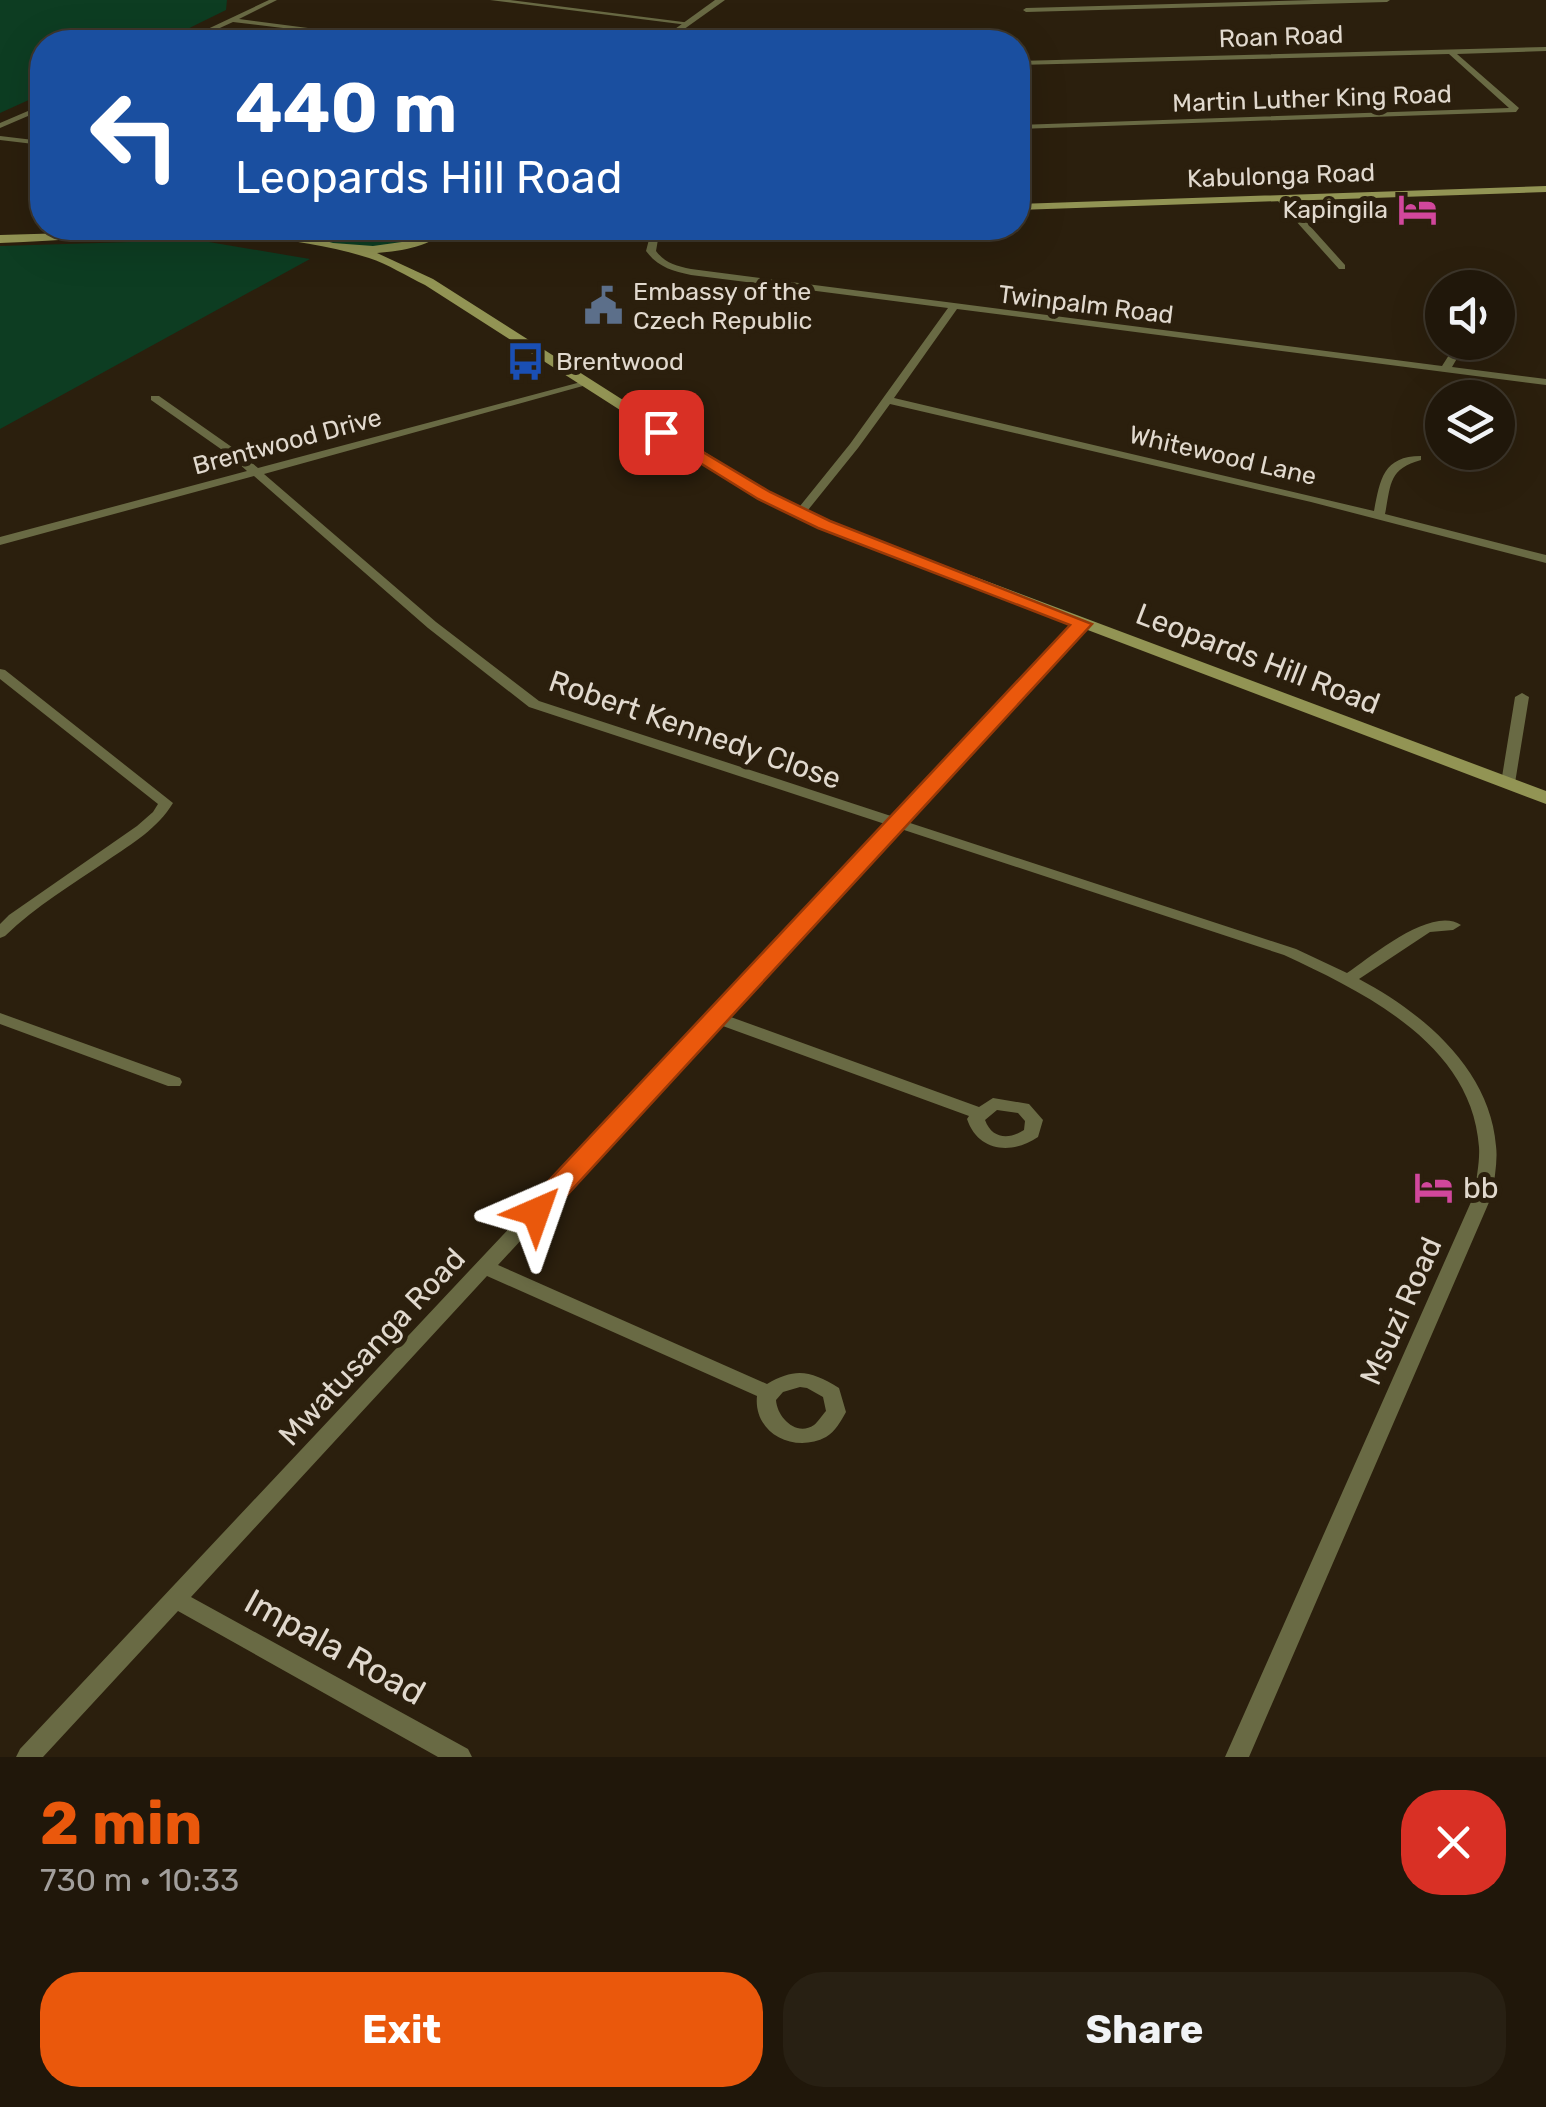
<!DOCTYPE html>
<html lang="en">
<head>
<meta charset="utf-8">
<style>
  :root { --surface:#20170a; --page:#282013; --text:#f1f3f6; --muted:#a29f9c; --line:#3d362b; --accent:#ea580c }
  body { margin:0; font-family:Rubik,sans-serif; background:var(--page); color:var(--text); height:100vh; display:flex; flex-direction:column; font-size:38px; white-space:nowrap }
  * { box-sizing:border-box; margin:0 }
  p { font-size:32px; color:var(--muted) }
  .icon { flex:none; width:55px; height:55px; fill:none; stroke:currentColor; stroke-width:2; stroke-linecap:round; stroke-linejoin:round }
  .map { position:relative; height:1757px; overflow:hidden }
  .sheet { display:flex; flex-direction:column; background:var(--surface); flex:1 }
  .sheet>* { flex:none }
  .guide { position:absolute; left:30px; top:30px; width:1000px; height:210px; border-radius:40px; box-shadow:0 10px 40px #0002,0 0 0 2px var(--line); background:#1a4fa0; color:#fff; overflow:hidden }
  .controls { position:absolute; left:1425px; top:270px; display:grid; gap:20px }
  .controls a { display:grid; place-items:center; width:90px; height:90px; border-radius:50%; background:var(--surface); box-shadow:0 10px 40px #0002,0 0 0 2px var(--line); font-size:50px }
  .pin { position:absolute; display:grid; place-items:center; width:85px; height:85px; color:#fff; margin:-42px; border-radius:20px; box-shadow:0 5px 15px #0006 }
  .me { position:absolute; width:110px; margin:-55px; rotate:43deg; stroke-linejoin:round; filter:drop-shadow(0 0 8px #0008) }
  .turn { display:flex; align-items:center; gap:35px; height:210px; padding:0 40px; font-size:45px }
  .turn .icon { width:130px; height:130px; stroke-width:2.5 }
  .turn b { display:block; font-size:70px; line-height:85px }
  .round { display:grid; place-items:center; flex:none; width:105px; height:105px; border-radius:40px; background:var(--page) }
  .head { display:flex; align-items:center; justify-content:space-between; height:170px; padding:0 40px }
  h1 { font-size:60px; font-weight:700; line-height:75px; color:var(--accent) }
  .primary-button { display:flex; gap:20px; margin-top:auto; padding:20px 40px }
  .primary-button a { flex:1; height:115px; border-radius:40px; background:var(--accent); color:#fff; font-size:40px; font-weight:700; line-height:115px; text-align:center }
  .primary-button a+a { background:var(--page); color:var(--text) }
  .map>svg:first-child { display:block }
  .green { fill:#0d3d22 }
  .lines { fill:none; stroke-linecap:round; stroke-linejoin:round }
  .minor { fill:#696a44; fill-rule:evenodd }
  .tertiary { fill:#696a44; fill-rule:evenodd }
  .secondary { fill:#929454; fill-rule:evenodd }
  .route { fill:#ea580c; stroke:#983908; stroke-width:2.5 }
  .labels { text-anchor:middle; stroke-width:10; stroke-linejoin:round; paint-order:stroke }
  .far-street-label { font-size:25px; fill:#e1d9ce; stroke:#2b1f0d }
  .far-poi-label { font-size:25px; fill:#e1d9ce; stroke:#2b1f0d; text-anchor:start }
  .street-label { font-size:30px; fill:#e1d9ce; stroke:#2b1f0d }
  .poi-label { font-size:30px; fill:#e1d9ce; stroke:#2b1f0d; text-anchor:start }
  .near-street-label { font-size:35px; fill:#e1d9ce; stroke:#2b1f0d }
</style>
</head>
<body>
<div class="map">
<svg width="1546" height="1757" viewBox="0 0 1546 1757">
  <rect width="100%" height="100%" fill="#2b1f0d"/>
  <path class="green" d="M 0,0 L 227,0 L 226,10 L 161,42 L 42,42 L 42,94 L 0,113 Z
    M 299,228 L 440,228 C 405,252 335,253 297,233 Z
    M 197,240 L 310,259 L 0,429 L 0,246 Z"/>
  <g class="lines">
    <path class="minor" d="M 269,0 L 277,0 L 239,19 L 416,42 L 399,42 L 233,22 L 189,42 L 180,42 Z
      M 490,0 L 510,0 L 691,23 L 688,25 Z
      M 1314,0 L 1390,0 L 1387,2 L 1026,12 L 1023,10 L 1026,8 Z
      M 1546,47 L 1546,51 L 1457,54 L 1519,108 L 1516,112 L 1018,129 L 1018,125 L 1509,108 L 1449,54 L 1018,65 L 1018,61 Z
      M 42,105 L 42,110 L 0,128 L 0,123 Z
      M 0,136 L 42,141 L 42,145 L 0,140 Z
      M 1277,196 L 1283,196 L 1345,265 L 1345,269 L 1339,269 L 1277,200 Z
      M 652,228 L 660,228 L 656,251 C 665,263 676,266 691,269 L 1442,366 L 1449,355 L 1449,342 L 1459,342 L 1459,355 L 1452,367 L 1546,379 L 1546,385 L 957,309 L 894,398 L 1374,511 C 1380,480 1383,456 1421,456 L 1421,460 C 1388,469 1391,485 1385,514 L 1546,555 L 1546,563 L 1311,502 L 890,404 L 858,448 L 804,515 L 796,515 L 796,511 L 850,444 L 948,308 L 691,275 C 672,271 658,267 646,251 Z
      M 581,382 L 590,384 L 264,474 L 436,622 L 539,701 L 894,817 L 1079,621 L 1087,621 L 1087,627 L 907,822 L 1296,949 L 1347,973 C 1372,956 1432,905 1461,925 L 1453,930 L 1430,932 L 1359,979 C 1423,1013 1490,1069 1496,1146 C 1498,1161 1494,1178 1493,1193 L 1249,1757 L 1225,1757 L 1475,1193 C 1476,1178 1480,1162 1479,1147 C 1472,1045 1366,993 1284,955 L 901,829 L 728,1016 L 979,1107 L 993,1098 L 1029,1104 L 1043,1120 L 1038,1137 C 1012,1155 978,1152 967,1119 L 969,1116 L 720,1025 L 498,1265 L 767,1384 C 796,1367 811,1371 839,1388 L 846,1412 C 841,1421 835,1432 826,1437 C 794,1454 753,1433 757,1396 L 487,1276 L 191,1597 L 468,1749 L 472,1757 L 438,1757 L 178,1611 L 43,1757 L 16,1757 L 20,1749 L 888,825 L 529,707 L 428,628 L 254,476 L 0,545 L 0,537 L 247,471 L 228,454 L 151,400 L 151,396 L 159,396 L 236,450 L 258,468 ZM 997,1110 L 1018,1113 L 1025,1121 L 1024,1130 C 1009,1140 992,1139 985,1120 ZM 800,1387 L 807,1388 L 823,1397 L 826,1411 C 824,1413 817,1423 814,1425 C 796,1437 777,1417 776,1400 L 783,1392 Z
      M 0,669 L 5,670 L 173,803 C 158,828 132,844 108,860 C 73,884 36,906 5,936 L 0,938 L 0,924 L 9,915 L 137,826 L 153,812 L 158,804 L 0,679 Z
      M 1522,693 L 1529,697 L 1515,783 L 1508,787 L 1501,783 L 1515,697 Z
      M 0,1013 L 180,1078 L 182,1082 L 180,1086 L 168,1086 L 0,1024 Z"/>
    <path class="tertiary" d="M 715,0 L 725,0 L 666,42 L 657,42 Z"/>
    <path class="secondary" d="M 1546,186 L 1546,192 L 1018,210 L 1018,204 Z
      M 237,228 L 298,233 L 333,243 L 373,246 L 409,241 L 437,228 L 450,228 C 432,246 403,251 377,253 L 433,279 L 769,493 L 829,522 L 1546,791 L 1546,804 L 819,528 L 759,499 L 425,285 C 406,276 388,264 369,258 C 251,221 122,238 0,243 L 0,235 Z"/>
  </g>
  <path class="route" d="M 661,427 L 770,492 L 830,521 L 1092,624 L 545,1219 L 526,1219 L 522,1212 L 526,1205 L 1070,625 L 818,528 L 758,499 L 655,435 L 653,432 Z"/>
  <defs>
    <symbol id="hotel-bare" viewBox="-9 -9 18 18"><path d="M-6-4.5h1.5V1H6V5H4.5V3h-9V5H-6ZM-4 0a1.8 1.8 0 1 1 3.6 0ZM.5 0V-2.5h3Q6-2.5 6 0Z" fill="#d1479c" stroke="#2b1f0d" stroke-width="2.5" paint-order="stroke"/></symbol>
    <symbol id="civic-bare" viewBox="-9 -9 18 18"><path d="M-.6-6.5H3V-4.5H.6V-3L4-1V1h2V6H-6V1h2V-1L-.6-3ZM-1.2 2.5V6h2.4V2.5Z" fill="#5c6f8a" stroke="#2b1f0d" stroke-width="2.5" paint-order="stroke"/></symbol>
    <symbol id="bus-bare" viewBox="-9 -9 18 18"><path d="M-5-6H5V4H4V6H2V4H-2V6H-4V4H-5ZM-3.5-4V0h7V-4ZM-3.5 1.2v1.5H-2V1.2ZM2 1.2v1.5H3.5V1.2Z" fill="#1a4fb4" stroke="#2b1f0d" stroke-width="2.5" paint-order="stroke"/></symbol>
  </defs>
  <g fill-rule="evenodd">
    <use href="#hotel-bare" x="1390" y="182" width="55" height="55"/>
    <use href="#civic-bare" x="576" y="278" width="55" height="55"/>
    <use href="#bus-bare" x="498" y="334" width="55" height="55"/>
    <use href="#hotel-bare" x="1406" y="1160" width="55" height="55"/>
  </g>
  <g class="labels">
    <g class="far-street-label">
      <text transform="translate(1281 36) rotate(-2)" y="9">Roan Road</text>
      <text transform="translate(1312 98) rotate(-2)" y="9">Martin Luther King Road</text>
      <text transform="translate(1281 175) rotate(-2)" y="9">Kabulonga Road</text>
      <text transform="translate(1086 304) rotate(7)" y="9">Twinpalm Road</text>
      <text transform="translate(287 441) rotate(-15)" y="9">Brentwood Drive</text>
      <text transform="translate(1223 455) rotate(13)" y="9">Whitewood Lane</text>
    </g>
    <g class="far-poi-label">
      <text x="1388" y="218" text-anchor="end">Kapingila</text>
      <text x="633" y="300">Embassy of the<tspan x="633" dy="29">Czech Republic</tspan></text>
      <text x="556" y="370">Brentwood</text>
    </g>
    <g class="street-label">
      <text transform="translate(1258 659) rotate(21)" y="10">Leopards Hill Road</text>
      <text transform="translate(695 730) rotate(19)" y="10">Robert Kennedy Close</text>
      <text transform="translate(1401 1311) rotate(-66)" y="10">Msuzi Road</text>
      <text transform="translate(372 1347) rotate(-47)" y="10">Mwatusanga Road</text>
    </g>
    <g class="poi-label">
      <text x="1463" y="1198">bb</text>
    </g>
    <g class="near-street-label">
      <text transform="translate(335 1647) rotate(29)" y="12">Impala Road</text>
    </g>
  </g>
</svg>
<div class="controls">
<a><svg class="icon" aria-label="sound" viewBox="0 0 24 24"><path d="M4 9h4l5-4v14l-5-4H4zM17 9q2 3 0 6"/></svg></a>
<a><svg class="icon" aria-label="layers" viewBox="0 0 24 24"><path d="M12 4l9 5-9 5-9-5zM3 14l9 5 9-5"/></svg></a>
</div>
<div class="pin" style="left:661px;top:432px;background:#d93025"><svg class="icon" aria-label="arrive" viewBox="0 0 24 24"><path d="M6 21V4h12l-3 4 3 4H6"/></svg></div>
<svg class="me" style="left:536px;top:1212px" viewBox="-20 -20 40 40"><path d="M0-17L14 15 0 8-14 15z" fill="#ea580c" stroke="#fff" stroke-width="4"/></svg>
<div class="guide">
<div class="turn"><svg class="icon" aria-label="left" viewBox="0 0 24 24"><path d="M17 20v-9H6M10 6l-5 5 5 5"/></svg><div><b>440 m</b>Leopards Hill Road</div></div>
</div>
</div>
<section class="sheet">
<div class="head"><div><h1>2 min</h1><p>730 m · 10:33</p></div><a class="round" style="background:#d93025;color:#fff"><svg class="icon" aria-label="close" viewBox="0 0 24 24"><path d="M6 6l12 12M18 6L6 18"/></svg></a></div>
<div class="primary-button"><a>Exit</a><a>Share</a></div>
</section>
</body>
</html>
